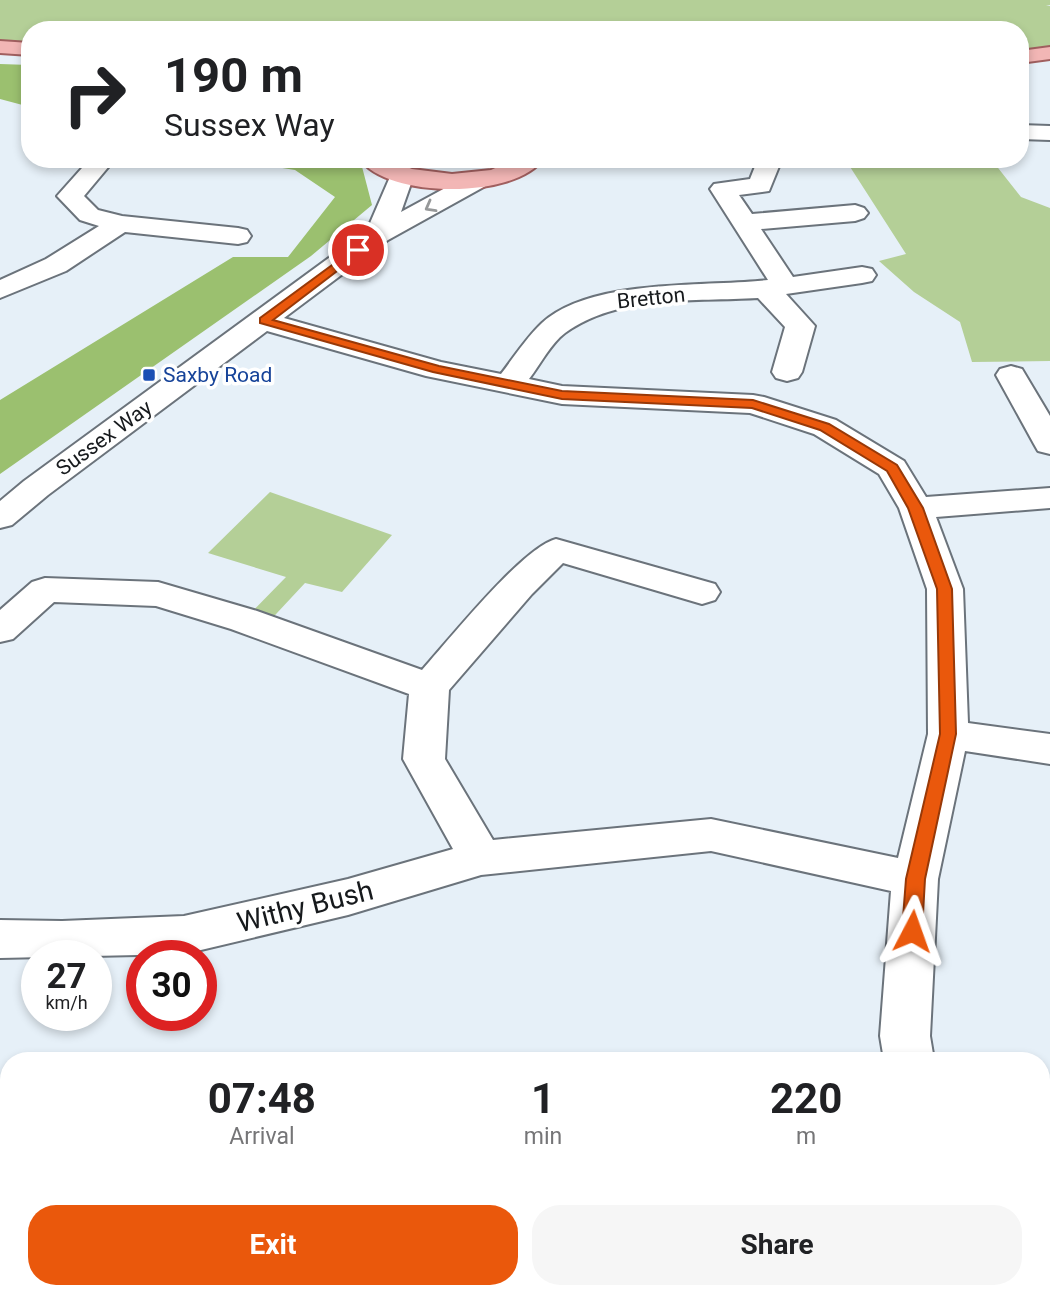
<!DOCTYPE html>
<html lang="en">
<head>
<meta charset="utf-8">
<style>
  :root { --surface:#fff; --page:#f6f6f6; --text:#202124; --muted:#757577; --accent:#ea580c }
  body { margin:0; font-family:Roboto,sans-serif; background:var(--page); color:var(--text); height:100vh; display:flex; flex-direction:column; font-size:26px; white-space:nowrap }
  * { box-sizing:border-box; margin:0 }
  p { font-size:23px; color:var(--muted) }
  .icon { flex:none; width:38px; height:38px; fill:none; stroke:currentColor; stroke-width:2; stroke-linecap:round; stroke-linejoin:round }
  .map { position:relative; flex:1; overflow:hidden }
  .details { position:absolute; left:0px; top:1052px; width:1050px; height:247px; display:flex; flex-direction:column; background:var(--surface); border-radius:28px 28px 0 0; box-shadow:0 4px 10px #0003 }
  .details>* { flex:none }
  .banner { position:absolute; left:21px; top:21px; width:1008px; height:147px; border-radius:28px; box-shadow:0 4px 10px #0003; background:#fff; color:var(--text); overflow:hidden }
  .speed { position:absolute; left:21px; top:940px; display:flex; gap:14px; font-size:35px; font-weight:700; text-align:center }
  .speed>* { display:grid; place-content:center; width:91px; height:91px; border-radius:50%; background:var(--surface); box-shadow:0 4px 10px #0003; line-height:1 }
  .speed small { font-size:18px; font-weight:400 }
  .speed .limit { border:10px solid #d22; background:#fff; color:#111 }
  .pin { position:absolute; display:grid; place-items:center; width:60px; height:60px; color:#fff; margin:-30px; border:4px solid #fff; border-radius:50%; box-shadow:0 2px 7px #0007 }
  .me { position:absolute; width:77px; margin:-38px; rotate:4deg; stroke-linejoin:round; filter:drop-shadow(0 0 5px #0008) }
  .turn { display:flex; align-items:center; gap:24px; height:147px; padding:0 28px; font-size:32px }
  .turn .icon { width:91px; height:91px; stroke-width:2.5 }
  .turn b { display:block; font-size:49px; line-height:60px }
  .eta { display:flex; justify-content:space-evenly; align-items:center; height:119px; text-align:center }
  .eta b { font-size:42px; font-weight:700; line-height:49px }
  .cta { display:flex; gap:14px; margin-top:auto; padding:14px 28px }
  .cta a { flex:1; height:80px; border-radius:28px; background:var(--accent); color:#fff; font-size:28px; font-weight:700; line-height:80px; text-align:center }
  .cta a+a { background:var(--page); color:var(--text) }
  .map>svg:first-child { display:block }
  .green { fill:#b4cf97 }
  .forest { fill:#9bc06f }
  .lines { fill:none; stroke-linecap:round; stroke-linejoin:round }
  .minor-casing { stroke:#6b737b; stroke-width:4 }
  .major-casing { stroke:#a05f5f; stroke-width:4 }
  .minor { fill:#fff; fill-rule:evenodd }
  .major { fill:#f2b6b5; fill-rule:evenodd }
  .oneway { stroke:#969899 }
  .route { fill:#ea580c; stroke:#983908; stroke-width:2 }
  .transit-dot { fill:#1a4fb4; stroke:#fff; stroke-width:2.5 }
  .labels { text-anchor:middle; stroke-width:7; stroke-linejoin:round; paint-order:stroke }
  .far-street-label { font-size:21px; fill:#16191c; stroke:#fff }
  .far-transit-label { font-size:21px; fill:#164399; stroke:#fff; text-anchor:start }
  .near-street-label { font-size:28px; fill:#16191c; stroke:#fff }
</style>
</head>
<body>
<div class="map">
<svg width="1050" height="1297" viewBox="0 0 1050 1297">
  <rect width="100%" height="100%" fill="#e6f0f8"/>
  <path class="green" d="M 0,0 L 1050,0 L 1050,5 L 1046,5 L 1050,6 L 1050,47 L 1020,51 L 1020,30 L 30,30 L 30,44 L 0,43 Z
    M 845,159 L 991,159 L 1021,197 L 1050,208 L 1050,361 L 972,362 L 960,322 L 914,292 L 879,261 L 906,254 Z
    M 270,492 L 392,535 L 342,592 L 305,583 L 263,628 L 244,620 L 286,577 L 208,553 Z"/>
  <path class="forest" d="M 0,64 L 30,65 L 30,107 L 0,99 Z
    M 225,159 L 360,159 L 372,205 L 311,256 L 0,474 L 0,400 L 233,257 L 288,257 L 335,197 L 295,170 Z"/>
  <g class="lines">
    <defs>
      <path id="minor" d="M 1020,125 L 1050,126 L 1050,140 L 1020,139 Z
        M 90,159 L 115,159 L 84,196 L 98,210 L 122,216 L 238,228 L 247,230 L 251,236 L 247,242 L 238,244 L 125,232 L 66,271 L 0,298 L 0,280 L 46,259 L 99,226 L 80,220 L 57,196 Z
        M 758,159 L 782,159 L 769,191 L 739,195 L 752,214 L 855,205 L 864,208 L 868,213 L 864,218 L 855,221 L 761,229 L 793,277 L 862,267 L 872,269 L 876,275 L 872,281 L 862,283 L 786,294 L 815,326 L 802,372 L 798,378 L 787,381 L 776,378 L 772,372 L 785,327 L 758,298 C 694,302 619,294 565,333 C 551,343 540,365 529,379 L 562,386 L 753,395 L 764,397 L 836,420 L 904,461 L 926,497 L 1050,488 L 1050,508 L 936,517 L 963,589 L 968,723 L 1050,734 L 1050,764 L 965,751 L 938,879 L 930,1036 L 934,1060 L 884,1060 L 880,1036 L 891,891 L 711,851 L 481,875 L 348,915 L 184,954 L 0,958 L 0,920 L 62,921 L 184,916 L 348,879 L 453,849 L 403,759 L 409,694 L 231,629 L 156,606 L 54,602 L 13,639 L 0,642 L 0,610 L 32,582 L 45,578 L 158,582 L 257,611 L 422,670 C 449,640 522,548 556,539 L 715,584 L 720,592 L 715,600 L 702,604 L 563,563 L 532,594 L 449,690 L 445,759 L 493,840 L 711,819 L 898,858 L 928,734 L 927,589 L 899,508 L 879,474 L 814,434 L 750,413 L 562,404 L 426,376 L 267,331 L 48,495 L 12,525 L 0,528 L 0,501 L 24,481 L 367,230 L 393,170 L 402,168 L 411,170 L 414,175 L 401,212 L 471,174 L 480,172 L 489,174 L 492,179 L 489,184 L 388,240 L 284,318 L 441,362 L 501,374 C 514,357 527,337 542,323 C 591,278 705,287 768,280 L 710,189 L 714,184 L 750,179 Z
        M 1011,366 L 1022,369 L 1050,416 L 1050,454 L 1038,451 L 1034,444 L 996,375 L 1000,369 Z
        M 606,1290 L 663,1290 L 666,1297 L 608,1297 Z
        M 971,1290 L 1029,1290 L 1032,1297 L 974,1297 Z"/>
      <path id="major" d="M 0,41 L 30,43 L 30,55 L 0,53 Z
        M 1050,47 L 1050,59 L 1020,63 L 1020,51 Z
        M 360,159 L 389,159 L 412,169 L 452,174 L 491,170 L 514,159 L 543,159 C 516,199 387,199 360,159 Z"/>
    </defs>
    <use href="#minor" class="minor-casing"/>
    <use href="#major" class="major-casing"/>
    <use href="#minor" class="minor"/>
    <use href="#major" class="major"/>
  </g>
  <defs><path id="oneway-chevron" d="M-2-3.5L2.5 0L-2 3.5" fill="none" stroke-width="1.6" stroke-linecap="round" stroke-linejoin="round" transform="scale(1.75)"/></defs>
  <use class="oneway" href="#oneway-chevron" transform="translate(430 207) rotate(151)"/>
  <path class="route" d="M 358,246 L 362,247 L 362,252 L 273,320 L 439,366 L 562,391 L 753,400 L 829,424 L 897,465 L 923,508 L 952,589 L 956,734 L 925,879 L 922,931 L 919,937 L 912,939 L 905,937 L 902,931 L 906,879 L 940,734 L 937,589 L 908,508 L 887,471 L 820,430 L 752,408 L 562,399 L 433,372 L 260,323 L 260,318 Z"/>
  <rect class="transit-dot" x="142" y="368" width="14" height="14" rx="3.5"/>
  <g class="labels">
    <g class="far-street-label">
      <text transform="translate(651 298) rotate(-6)" y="7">Bretton</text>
      <text transform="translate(104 438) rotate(-36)" y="7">Sussex Way</text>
    </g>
    <g class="far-transit-label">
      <text x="163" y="382">Saxby Road</text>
    </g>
    <g class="near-street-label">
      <text transform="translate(305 906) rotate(-14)" y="10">Withy Bush</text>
    </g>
  </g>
</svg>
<div class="speed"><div>27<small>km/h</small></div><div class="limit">30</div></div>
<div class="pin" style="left:358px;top:250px;background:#d93025"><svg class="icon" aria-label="arrive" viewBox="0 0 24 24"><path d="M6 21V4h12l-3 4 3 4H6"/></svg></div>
<svg class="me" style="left:912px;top:931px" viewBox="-20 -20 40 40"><path d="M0-17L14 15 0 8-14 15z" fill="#ea580c" stroke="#fff" stroke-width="4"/></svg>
<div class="banner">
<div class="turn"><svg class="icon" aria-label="right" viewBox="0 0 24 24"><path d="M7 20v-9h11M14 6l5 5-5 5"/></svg><div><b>190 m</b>Sussex Way</div></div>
</div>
<section class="details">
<div class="eta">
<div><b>07:48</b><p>Arrival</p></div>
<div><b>1</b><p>min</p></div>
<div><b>220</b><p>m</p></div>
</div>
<div class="cta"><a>Exit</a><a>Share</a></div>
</section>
</div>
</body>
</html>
